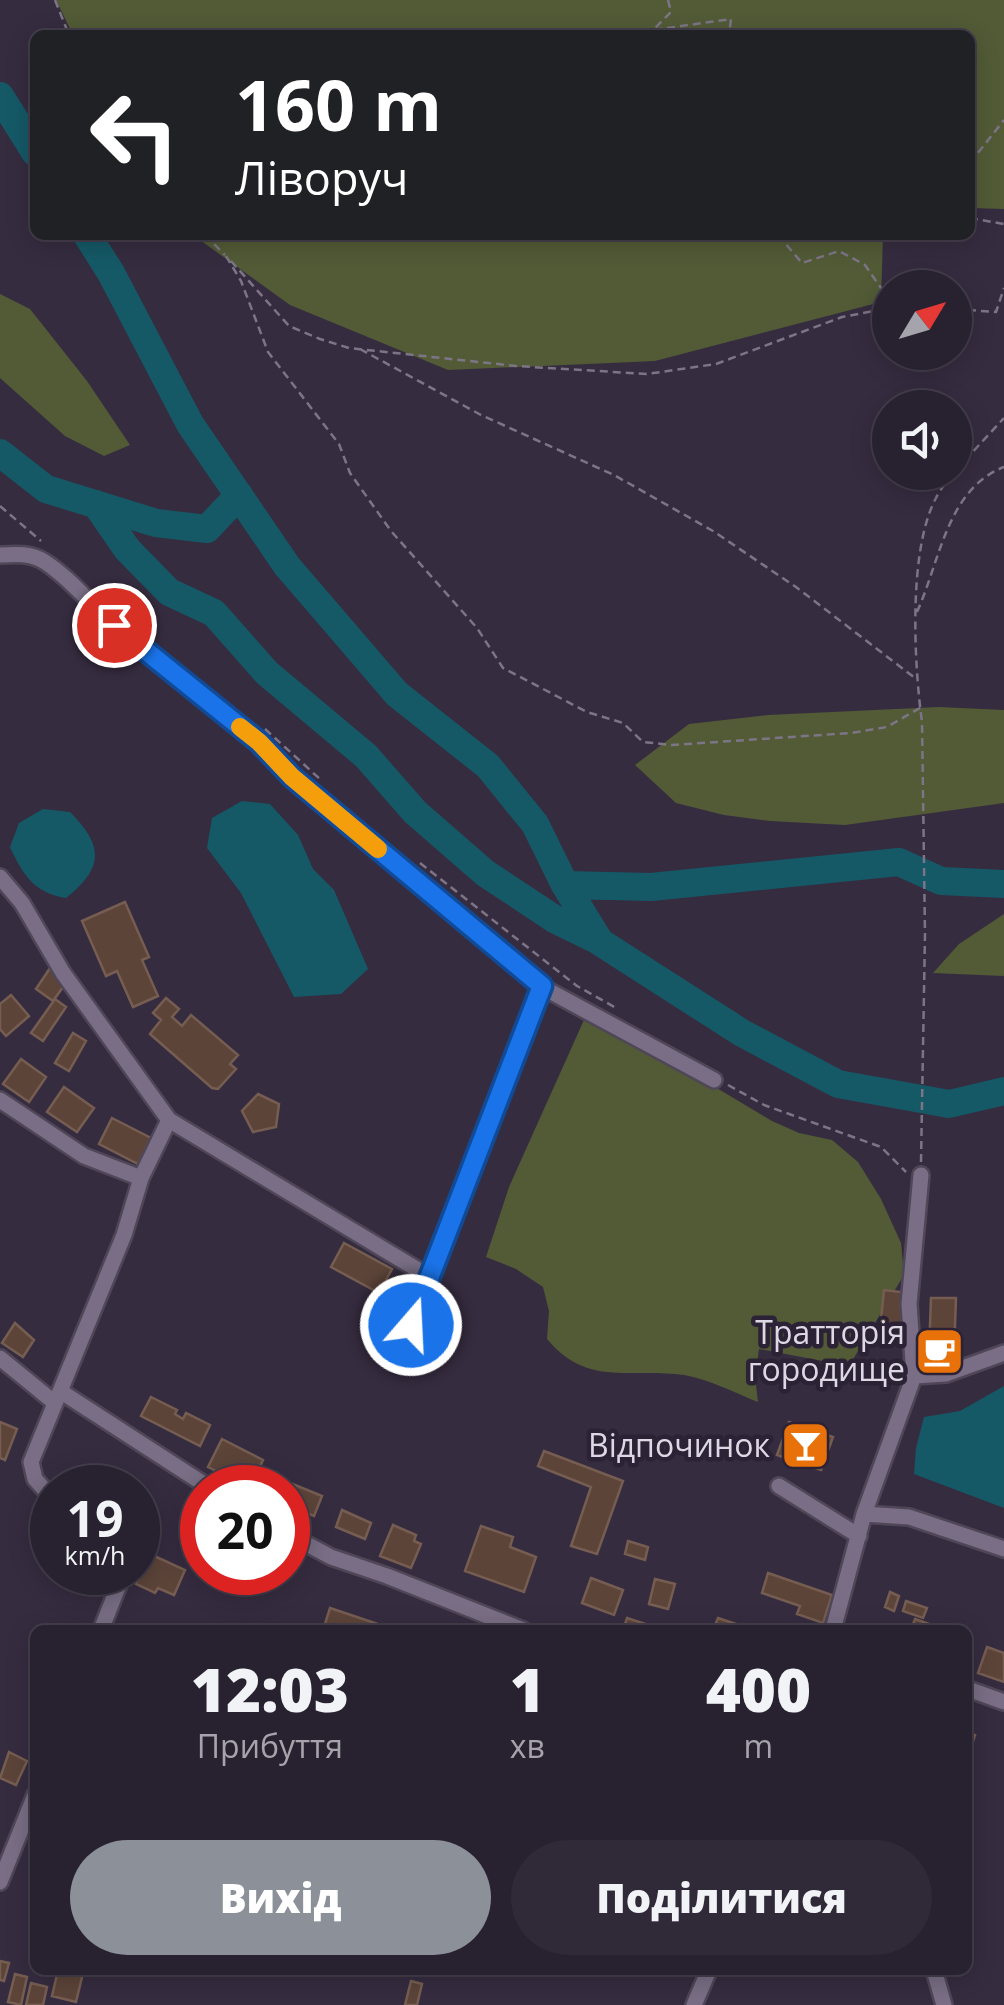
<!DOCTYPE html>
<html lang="uk">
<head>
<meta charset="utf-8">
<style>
  :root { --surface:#282130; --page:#302938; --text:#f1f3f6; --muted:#a5a3ab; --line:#443e4c; --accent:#8c9099 }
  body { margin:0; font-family:"Open Sans",sans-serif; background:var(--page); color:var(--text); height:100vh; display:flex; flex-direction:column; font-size:38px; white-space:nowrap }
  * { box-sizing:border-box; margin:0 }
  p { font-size:32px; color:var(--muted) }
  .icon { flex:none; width:55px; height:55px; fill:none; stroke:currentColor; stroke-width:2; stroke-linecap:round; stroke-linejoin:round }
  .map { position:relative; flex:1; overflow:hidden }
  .sheet { position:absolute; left:30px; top:1625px; width:942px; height:350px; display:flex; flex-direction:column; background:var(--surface); border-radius:15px; box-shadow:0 5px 25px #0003,0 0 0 2px var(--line) }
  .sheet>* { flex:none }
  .banner { position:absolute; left:30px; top:30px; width:945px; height:210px; border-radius:15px; box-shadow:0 5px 25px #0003,0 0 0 2px var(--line); background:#202124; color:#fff; overflow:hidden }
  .needle { width:65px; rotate:52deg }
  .controls { position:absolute; left:872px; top:270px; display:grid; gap:20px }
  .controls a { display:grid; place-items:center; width:100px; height:100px; border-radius:50%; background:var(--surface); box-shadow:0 5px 25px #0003,0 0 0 2px var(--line); font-size:50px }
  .speed { position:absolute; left:30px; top:1465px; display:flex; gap:20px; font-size:50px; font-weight:700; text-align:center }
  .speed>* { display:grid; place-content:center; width:130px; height:130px; border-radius:50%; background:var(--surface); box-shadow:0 5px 25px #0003,0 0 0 2px var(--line); line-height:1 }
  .speed small { font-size:25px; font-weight:400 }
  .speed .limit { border:15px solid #d22; background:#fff; color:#111 }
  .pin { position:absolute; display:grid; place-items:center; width:85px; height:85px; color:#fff; margin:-42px; border:5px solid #fff; border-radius:50%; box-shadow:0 2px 10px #0007 }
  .me { position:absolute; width:110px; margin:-55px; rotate:19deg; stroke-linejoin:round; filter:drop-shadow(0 0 8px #0008) }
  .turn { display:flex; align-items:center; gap:35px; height:210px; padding:0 40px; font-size:45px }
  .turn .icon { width:130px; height:130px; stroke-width:2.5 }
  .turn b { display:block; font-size:70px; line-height:85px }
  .eta { display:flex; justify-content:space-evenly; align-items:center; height:170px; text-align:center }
  .eta b { font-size:60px; font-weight:800; line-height:70px }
  .action { display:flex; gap:20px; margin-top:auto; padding:20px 40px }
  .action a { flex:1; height:115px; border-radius:60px; background:var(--accent); color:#fff; font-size:40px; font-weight:800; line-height:115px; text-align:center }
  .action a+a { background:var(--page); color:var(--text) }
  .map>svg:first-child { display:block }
  .green { fill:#525b36 }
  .water { fill:#155967 }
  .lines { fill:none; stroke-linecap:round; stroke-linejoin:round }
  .river { stroke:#155967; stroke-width:28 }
  .building { fill:#5c4439; stroke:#765d51; stroke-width:2.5 }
  .minor-casing { stroke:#4f4758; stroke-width:20 }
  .path { stroke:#7d7586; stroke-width:2.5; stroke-dasharray:8 5; stroke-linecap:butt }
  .minor { stroke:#796e85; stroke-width:15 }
  .route-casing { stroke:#114b97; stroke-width:25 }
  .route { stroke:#1a73e8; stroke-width:18 }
  .slow { stroke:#f59e0b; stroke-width:18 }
  .labels { text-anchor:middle; stroke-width:9; stroke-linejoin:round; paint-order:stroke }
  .poi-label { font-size:32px; fill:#ded8e5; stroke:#2c2236; text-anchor:end }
</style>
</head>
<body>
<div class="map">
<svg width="1004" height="2005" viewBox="0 0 1004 2005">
  <rect width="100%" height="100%" fill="#362c40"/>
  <path class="green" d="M 56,0 L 1004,0 L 1004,209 L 970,208 L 970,35 L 73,35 Z
    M 193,235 L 883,235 L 881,302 L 655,361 L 448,370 L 290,305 Z
    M 0,294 L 30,309 L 87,381 L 130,445 L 104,456 L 65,436 L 0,378 Z
    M 939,707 L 1004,710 L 1004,803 L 845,825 L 770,821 L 724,815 L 676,803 L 635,765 L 689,724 L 768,715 Z
    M 1004,914 L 1004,976 L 933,973 L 959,944 Z
    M 588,1011 L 772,1121 L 799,1133 L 832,1140 L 858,1162 L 881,1199 L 901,1243 L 904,1275 L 849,1366 L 759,1349 L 755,1377 L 758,1402 C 735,1393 709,1379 684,1375 C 630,1367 588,1388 547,1339 L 549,1311 L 543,1287 L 516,1269 L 486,1257 L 509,1187 Z"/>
  <path class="water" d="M 242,801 L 270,804 L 298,835 L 313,869 L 334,890 L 368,969 L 341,994 L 294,997 L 241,893 L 207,848 L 212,818 Z
    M 43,809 L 70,812 C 104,846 104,868 66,898 C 34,893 23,875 10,847 L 19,823 Z
    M 1004,1386 L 1004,1508 L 914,1474 L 916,1448 L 924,1417 L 960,1411 Z"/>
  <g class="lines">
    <path class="river" d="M 0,96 L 35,152
      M 87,235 L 111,273 L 190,424 L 287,566 L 397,694 L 488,766 L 535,824 L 565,885 L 600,942 L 742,1033 L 838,1084 L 949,1104 L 1004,1091
      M 0,453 L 46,489 L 156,523 L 207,529 L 239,495
      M 96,504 L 127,549 L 169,592 L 214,613 L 267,673 L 366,756 L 415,812 L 485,873 L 556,920 L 599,941
      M 565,885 L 651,887 L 899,862 L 941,881 L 1004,884"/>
  </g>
  <path class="building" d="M 125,902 L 149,957 L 142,960 L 158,996 L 133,1007 L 117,971 L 106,976 L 82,921 Z
    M 50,968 L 68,980 L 53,1001 L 36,989 Z
    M 11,995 L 29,1016 L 6,1036 L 0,1029 L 0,1004 Z
    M 166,998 L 179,1009 L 172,1017 L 182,1026 L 191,1015 L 238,1055 L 230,1064 L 236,1069 L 218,1089 L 212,1088 L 150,1034 L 161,1020 L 153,1013 Z
    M 55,999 L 66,1007 L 43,1041 L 31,1033 Z
    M 73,1033 L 86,1041 L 69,1071 L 55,1063 Z
    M 21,1059 L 46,1077 L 29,1102 L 3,1084 Z
    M 64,1087 L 94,1108 L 77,1132 L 47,1112 Z
    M 258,1094 L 279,1104 L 276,1127 L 253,1132 L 242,1111 Z
    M 112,1118 L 151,1138 L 138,1164 L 99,1144 Z
    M 344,1243 L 392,1269 L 379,1293 L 331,1267 Z
    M 884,1290 L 909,1293 L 905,1340 L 879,1338 Z
    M 931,1298 L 956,1298 L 954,1353 L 929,1352 Z
    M 15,1323 L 34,1340 L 23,1357 L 2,1343 Z
    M 151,1397 L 177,1410 L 175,1414 L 183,1419 L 186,1413 L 210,1425 L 200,1446 L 141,1416 Z
    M 0,1422 L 17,1429 L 5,1460 L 0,1458 Z
    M 789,1422 L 833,1437 L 821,1470 L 777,1455 Z
    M 222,1439 L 263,1460 L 250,1488 L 208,1467 Z
    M 544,1451 L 623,1481 L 597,1554 L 571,1546 L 591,1487 L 538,1466 Z
    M 268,1474 L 322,1496 L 314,1516 L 288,1505 L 288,1488 L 263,1488 Z
    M 342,1510 L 371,1523 L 365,1539 L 336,1527 Z
    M 393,1525 L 416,1535 L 414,1541 L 421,1544 L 411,1568 L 380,1556 Z
    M 481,1526 L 513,1537 L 510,1547 L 536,1557 L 524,1592 L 465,1571 Z
    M 628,1541 L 648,1547 L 645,1560 L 625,1554 Z
    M 150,1554 L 185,1570 L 174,1595 L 158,1588 L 155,1593 L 136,1584 Z
    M 768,1573 L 832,1595 L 823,1623 L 797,1614 L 800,1606 L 762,1593 Z
    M 591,1578 L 623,1590 L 614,1615 L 582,1603 Z
    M 655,1579 L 675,1584 L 668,1609 L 649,1604 Z
    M 890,1592 L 899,1596 L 894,1611 L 885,1607 Z
    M 906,1601 L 927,1608 L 923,1618 L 903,1611 Z
    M 330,1608 L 384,1626 L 383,1630 L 323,1630 Z
    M 627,1618 L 652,1626 L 651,1630 L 623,1630 Z
    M 718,1618 L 742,1626 L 740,1630 L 713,1630 Z
    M 915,1619 L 946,1630 L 920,1630 L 912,1627 Z
    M 987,1647 L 1004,1653 L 1004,1682 L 978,1673 Z
    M 968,1733 L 975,1735 L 968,1757 Z
    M 9,1752 L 27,1761 L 16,1785 L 0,1778 Z
    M 0,1961 L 9,1963 L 4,1981 L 0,1980 Z
    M 58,1970 L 83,1973 L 76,2002 L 52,1996 Z
    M 15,1974 L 27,1977 L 21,2005 L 8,2002 Z
    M 411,1981 L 422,1984 L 417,2005 L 405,2005 Z
    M 31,1983 L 47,1987 L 43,2005 L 26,2005 Z"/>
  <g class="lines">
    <defs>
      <path id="minor" d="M 0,555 C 16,554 31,553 45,562 C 71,579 91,605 114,625 C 172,678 238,720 292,777 L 542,987 L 714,1080
        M 0,877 L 22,903 L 63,973 L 169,1120 L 428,1276
        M 0,1100 L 84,1156 L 141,1178
        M 411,1325 L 542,987
        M 0,1358 L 55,1403
        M 914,1376 L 946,1374 L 1004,1353
        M 60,1391 L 210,1488
        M 779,1486 L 859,1536
        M 52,1498 L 35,1479 L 31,1462 L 124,1235 L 141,1178 L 169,1120
        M 864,1514 L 909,1517 L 1004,1549
        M 288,1534 L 331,1557 L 387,1576 L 523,1630
        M 101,1630 L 124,1572
        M 833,1630 L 864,1514 L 914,1376 L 909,1304 L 921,1175
        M 968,1689 L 1004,1702
        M 0,1882 L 35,1795
        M 934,1970 L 944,2005
        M 694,2005 L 709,1970"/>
    </defs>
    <use href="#minor" class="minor-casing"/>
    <path class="path" d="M 55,0 L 69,35
      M 668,0 L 671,12 L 653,30 L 731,19 L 729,35
      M 970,163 L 1004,120
      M 970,218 L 1004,224
      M 205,235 L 225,255
      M 778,235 L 802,263 L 839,251 L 865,265 L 890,301
      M 226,256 L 241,281 L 268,352 L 339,444 L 350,473 L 391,531 L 477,628 L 503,668 L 587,712 L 623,723 L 643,742 L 672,745 L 851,733 L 887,727 L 920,708
      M 231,261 L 289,326 L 320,339 L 349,348 L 516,366 L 647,374 L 716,364 L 842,317 L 890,308
      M 955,309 L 996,312 L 1004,288
      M 360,349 L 481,415 L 614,475 L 713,531 L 796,587 L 915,678
      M 956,470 L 1004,418
      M 0,506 L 41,541
      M 917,612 C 940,561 947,489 1004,467
      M 265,729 L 322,781
      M 420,863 L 577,986 L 618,1009
      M 728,1085 L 764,1105 L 881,1147 L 906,1172
      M 921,1162 L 925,934 L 922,722 C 914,664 908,550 936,498 C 940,489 948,481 954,472"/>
    <use href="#minor" class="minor"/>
  </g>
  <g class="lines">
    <defs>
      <path id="route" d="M 114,625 L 259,742 L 292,777 L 542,986 L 411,1325"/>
    </defs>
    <use href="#route" class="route-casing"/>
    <use href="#route" class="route"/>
    <path class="slow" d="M 240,727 L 259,742 L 292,777 L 378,849"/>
  </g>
  <defs>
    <symbol id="cafe-square" viewBox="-11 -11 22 22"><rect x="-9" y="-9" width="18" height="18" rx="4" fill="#e8710a" stroke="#2c2236"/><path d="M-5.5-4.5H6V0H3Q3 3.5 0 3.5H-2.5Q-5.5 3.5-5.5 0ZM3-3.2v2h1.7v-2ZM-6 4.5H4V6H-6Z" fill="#fff"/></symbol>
    <symbol id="bar-square" viewBox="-11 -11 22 22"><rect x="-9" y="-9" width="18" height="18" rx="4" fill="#e8710a" stroke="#2c2236"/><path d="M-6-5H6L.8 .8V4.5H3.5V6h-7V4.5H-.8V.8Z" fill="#fff"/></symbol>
  </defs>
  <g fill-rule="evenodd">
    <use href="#cafe-square" x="912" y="1324" width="55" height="55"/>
    <use href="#bar-square" x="778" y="1418" width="55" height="55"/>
  </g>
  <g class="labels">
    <g class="poi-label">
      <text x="905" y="1344">Тратторія<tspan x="905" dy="37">городище</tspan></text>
      <text x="770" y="1457">Відпочинок</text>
    </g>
  </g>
</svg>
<div class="controls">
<a><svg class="needle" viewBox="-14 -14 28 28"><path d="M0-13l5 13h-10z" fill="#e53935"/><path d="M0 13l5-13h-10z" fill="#a5a3ab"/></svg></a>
<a><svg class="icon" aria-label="sound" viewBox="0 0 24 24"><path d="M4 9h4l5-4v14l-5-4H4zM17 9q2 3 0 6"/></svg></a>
</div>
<div class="speed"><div>19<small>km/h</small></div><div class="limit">20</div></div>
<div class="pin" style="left:114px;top:625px;background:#d93025"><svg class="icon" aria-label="arrive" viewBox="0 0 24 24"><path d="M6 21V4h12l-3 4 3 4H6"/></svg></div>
<svg class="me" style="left:411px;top:1325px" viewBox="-20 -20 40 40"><circle r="17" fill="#1a73e8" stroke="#fff" stroke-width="3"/><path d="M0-11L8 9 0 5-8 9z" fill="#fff"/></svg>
<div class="banner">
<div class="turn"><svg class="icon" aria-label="left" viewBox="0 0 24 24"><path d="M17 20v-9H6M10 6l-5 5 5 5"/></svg><div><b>160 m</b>Ліворуч</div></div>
</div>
<section class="sheet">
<div class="eta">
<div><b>12:03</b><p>Прибуття</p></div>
<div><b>1</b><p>хв</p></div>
<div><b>400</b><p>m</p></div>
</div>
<div class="action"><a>Вихід</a><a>Поділитися</a></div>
</section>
</div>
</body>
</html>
